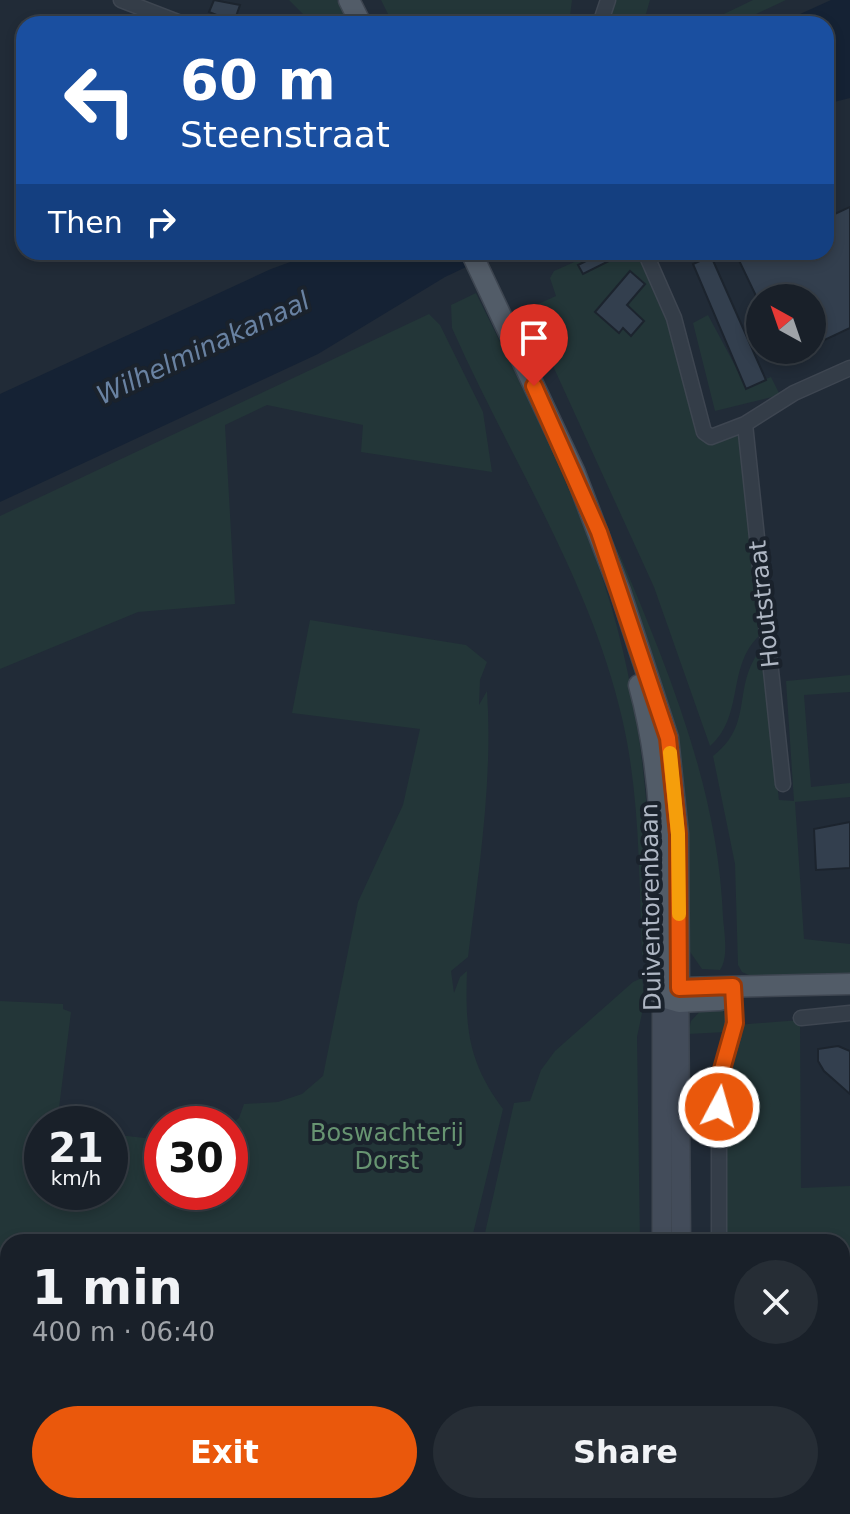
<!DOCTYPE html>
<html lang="en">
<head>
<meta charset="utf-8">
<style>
  :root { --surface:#192029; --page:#262d35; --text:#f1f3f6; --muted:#9fa3a8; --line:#373e46; --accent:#ea580c }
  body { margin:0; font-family:"DejaVu Sans",sans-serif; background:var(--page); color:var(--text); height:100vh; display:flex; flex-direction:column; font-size:30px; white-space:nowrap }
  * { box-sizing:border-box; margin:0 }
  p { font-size:26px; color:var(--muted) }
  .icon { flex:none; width:44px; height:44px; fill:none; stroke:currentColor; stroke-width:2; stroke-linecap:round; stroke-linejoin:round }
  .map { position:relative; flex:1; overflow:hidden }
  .side { position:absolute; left:0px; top:1234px; width:850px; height:280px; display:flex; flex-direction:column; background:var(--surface); border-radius:24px 24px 0 0; box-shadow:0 4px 12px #0003,0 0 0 2px var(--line) }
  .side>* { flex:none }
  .top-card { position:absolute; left:16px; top:16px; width:818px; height:244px; border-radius:24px; box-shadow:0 4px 12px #0003,0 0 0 2px var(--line); background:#1a4fa0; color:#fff; overflow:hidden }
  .needle { width:52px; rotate:320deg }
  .fabs { position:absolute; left:746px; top:284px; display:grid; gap:16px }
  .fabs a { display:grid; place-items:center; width:80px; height:80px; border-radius:50%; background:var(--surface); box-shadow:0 4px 12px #0003,0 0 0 2px var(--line); font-size:40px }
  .speed { position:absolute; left:24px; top:1106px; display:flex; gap:16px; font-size:40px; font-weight:700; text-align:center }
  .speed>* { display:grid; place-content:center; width:104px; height:104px; border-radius:50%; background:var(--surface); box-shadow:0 4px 12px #0003,0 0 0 2px var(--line); line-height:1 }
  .speed small { font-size:20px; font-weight:400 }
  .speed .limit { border:12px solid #d22; background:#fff; color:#111 }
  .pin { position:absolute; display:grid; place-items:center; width:68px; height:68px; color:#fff; margin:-82px -34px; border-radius:50% 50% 50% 0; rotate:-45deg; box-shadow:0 0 8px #0007 }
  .pin .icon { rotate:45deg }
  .me { position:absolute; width:88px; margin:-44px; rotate:6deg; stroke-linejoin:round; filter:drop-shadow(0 0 6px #0008) }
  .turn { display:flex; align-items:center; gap:28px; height:168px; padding:0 32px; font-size:36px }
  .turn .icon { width:104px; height:104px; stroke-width:2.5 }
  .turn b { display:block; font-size:56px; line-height:68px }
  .then { display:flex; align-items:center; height:76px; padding:0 32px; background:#0003; gap:16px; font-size:30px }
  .round { display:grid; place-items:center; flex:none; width:84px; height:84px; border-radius:42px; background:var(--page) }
  .headline { display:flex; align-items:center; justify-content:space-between; height:136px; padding:0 32px }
  h1 { font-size:48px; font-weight:700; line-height:60px }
  .button { display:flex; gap:16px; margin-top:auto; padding:16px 32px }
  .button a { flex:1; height:92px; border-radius:48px; background:var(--accent); color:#fff; font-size:32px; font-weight:700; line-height:92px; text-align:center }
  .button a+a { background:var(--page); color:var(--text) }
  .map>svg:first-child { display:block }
  .green { fill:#233638 }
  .water { fill:#152234 }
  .building { fill:#333f4e; stroke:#1c242e; stroke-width:2 }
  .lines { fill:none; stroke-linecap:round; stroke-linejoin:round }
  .street-casing { stroke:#3e4651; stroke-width:17 }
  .secondary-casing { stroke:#3e4651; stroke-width:21 }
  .primary-casing { stroke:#3e4651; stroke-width:23 }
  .street { stroke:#343d48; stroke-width:14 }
  .secondary { stroke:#434c5a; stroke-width:18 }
  .primary { stroke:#525c68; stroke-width:20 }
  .route-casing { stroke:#983908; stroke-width:20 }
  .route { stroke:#ea580c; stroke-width:14 }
  .slow { stroke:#f59e0b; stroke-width:14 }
  .labels { text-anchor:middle; stroke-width:8; stroke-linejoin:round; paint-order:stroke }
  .street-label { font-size:24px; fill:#afb7c4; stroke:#1a222c }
  .park-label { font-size:24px; fill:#679471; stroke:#1a222c }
  .water-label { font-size:26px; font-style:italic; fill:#6982a2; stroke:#1a222c }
</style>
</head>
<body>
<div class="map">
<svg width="850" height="1514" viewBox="0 0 850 1514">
  <rect width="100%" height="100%" fill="#212b37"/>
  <path class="green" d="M 289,0 L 337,0 L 349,24 L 313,24 Z
    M 381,0 L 572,0 L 569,24 L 393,24 Z
    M 613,0 L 650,0 L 643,24 L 605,24 Z
    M 753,0 L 786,0 L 735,24 L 703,24 Z
    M 597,252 L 636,252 L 675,341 L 697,438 L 741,432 L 760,635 C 726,666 745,716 710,746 L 654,587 L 527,309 L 556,296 L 550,278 L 554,271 Z
    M 476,293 C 522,387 572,484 604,583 C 643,701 651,827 654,950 L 642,955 C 639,876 640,795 622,718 C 590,579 509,457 452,328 L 451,305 Z
    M 429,314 L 440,325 L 483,412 L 492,472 L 361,452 L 363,425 L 267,405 L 225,425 L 235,604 L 138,612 L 0,669 L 0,516 Z
    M 708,315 L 746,386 L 771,377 L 780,395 L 715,411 L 693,323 Z
    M 617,548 C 667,667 718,787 723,917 C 724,932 729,957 720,970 L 702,969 L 688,949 L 640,625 Z
    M 310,620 L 466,645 L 487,662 L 480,680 L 479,705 L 487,691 C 493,780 479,868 468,957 L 451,971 L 454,993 L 460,977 L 467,971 C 465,1028 468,1062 503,1109 L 471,1242 L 8,1242 L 8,1506 L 409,1506 L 407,1514 L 0,1514 L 0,1001 L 63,1004 L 63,1009 L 71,1012 L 57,1124 L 42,1124 L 42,1192 L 110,1192 L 110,1134 L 162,1140 L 162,1192 L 230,1192 L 230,1125 L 239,1118 L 244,1104 L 278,1102 L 302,1094 L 323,1076 L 358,902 L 403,805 L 420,729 L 292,713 Z
    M 761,649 L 779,800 L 794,801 L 786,681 L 850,675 L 850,692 L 804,695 L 811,787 L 850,783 L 850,797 L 795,802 L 804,939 L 850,944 L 850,981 L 751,976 L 742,972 L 738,965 L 735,864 L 713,756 C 755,724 731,687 761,649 Z
    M 642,978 L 645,999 L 637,1037 L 640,1242 L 483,1242 L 514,1103 L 530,1101 L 541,1070 L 555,1051 L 633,982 Z
    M 705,1006 L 723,1007 L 726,1032 L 688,1034 L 691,1021 Z
    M 800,1020 L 801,1188 L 850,1186 L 850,1510 L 842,1496 L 842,1242 L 727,1242 L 724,1073 L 736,1025 Z
    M 539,1506 L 689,1506 L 692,1514 L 519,1514 Z"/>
  <path class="water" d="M 831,0 L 850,0 L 850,98 L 826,104 L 826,24 L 778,24 Z
    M 318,252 L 498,252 L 445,277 L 318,354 L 0,502 L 0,394 L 271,269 Z"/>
  <path class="building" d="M 214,0 L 240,5 L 234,22 L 209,12 Z
    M 850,207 L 850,328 L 812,346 L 812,298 L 757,298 L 735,252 L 826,252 L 826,218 Z
    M 604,252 L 611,260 L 583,274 L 578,265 Z
    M 711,256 L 766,380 L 746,389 L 693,264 Z
    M 630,271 L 645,284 L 627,305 L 644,321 L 631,336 L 623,328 L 619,333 L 595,312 Z
    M 850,822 L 850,868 L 816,870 L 814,829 Z
    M 838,1046 L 850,1051 L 850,1094 L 824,1071 L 818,1061 L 818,1049 Z"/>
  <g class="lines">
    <defs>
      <path id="street" d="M 121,0 L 183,24
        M 600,24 L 608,0
        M 645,252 L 674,318 L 704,432 L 711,437 L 745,424 L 794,393 L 850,368
        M 745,424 L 783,784
        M 801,1018 L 850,1013
        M 719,1242 L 719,1080 L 733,1036 L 733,986
        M 746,1506 L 749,1514
        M 497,1514 L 516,1506"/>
      <path id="secondary" d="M 662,1242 L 662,997 L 679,988 L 681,1242
        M 711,1506 L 715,1514"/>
      <path id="primary" d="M 349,0 L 361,24
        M 471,252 L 575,473 L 620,591 L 668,738 L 678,834 L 679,988 L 850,984
        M 639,685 C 667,788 662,891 662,997 L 679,1002 L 720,1000"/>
    </defs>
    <use href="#street" class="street-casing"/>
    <use href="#secondary" class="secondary-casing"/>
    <use href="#primary" class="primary-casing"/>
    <use href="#street" class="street"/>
    <use href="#secondary" class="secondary"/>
    <use href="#primary" class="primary"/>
  </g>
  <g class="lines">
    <defs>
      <path id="route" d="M 534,386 L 599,532 L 668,738 L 678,834 L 679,988 L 733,986 L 735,1023 L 719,1080 L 719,1107"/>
    </defs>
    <use href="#route" class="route-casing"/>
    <use href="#route" class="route"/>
    <path class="slow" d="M 670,753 L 678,834 L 679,914"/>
  </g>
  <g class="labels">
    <g class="street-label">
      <text transform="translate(764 604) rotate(-96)" y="8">Houtstraat</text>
      <text transform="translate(651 907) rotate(-91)" y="8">Duiventorenbaan</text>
    </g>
    <g class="park-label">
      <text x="387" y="1141">Boswachterij<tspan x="387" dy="28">Dorst</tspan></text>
    </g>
    <g class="water-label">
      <text transform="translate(203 348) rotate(-25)" y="9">Wilhelminakanaal</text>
    </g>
  </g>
</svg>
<div class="fabs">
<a><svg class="needle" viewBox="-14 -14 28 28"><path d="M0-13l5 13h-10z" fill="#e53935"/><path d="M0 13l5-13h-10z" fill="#9fa3a8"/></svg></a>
</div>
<div class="speed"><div>21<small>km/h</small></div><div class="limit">30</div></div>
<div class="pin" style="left:534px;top:386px;background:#d93025"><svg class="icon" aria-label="arrive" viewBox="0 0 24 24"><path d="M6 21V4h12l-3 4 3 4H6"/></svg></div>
<svg class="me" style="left:719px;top:1107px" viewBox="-20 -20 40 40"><circle r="17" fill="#ea580c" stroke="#fff" stroke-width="3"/><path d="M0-11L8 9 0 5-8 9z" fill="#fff"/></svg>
<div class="top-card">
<div class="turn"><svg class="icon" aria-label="left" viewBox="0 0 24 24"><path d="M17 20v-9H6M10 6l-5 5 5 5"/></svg><div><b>60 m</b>Steenstraat</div></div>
<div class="then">Then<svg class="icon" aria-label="right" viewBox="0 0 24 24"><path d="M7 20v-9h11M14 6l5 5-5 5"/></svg></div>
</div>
<section class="side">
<div class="headline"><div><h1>1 min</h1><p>400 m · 06:40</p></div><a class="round"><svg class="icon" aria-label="close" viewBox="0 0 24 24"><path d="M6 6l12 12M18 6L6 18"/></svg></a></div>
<div class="button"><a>Exit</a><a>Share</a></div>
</section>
</div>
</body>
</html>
